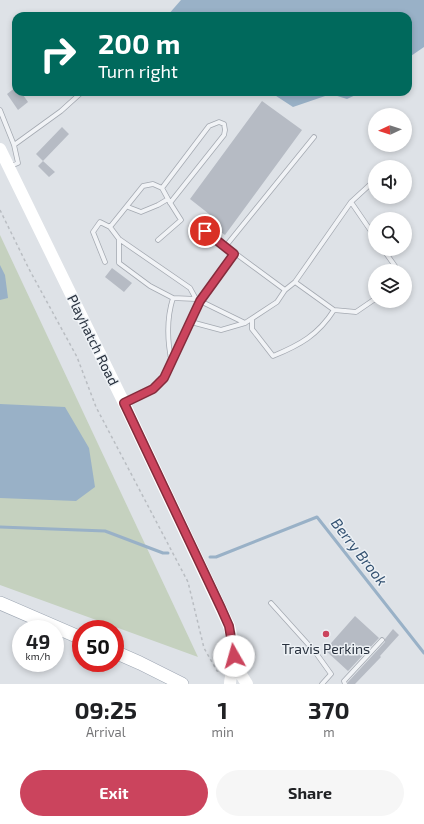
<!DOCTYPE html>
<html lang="en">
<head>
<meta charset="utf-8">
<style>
  :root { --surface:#fff; --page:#f6f6f6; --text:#202124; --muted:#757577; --accent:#cb445d }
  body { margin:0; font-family:"Exo 2",sans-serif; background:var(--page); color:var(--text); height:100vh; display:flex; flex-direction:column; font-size:15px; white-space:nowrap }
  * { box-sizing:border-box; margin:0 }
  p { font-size:13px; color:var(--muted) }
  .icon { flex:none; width:22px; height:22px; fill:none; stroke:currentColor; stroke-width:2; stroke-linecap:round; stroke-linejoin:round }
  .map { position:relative; height:684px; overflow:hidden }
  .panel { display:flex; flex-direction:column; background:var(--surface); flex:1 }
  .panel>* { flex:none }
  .top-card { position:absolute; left:12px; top:12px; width:400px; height:84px; border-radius:12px; box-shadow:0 2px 6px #0003; background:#00695c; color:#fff; overflow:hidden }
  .needle { width:26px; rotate:266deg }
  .fabs { position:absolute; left:368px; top:108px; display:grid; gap:8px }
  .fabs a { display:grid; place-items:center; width:44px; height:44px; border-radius:50%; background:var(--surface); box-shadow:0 2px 6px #0003; font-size:20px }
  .speed { position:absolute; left:12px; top:620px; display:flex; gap:8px; font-size:20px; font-weight:700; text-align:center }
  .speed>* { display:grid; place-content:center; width:52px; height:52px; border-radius:50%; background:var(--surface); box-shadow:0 2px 6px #0003; line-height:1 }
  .speed small { font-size:10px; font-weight:400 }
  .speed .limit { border:6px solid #d22; background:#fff; color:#111 }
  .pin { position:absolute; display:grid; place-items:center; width:34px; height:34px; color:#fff; margin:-17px; border:2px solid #fff; border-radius:50%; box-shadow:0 1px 4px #0007 }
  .me { position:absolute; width:44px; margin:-22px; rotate:353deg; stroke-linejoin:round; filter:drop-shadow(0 0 3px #0008) }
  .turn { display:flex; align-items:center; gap:14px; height:84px; padding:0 20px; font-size:18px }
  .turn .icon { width:52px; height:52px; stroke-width:2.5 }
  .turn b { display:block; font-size:28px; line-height:34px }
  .eta { display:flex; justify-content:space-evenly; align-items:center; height:68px; text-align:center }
  .eta b { font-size:24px; font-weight:700; line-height:28px }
  .primary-button { display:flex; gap:8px; margin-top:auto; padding:8px 20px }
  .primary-button a { flex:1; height:46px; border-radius:24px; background:var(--accent); color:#fff; font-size:16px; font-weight:700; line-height:46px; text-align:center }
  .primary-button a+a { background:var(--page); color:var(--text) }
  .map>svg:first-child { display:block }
  .green { fill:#c5d1bf }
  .water { fill:#99b1c7 }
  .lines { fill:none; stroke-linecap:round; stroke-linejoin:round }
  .stream { stroke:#99b1c7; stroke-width:3 }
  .building { fill:#b6bbc4 }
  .service-casing { stroke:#a4a9b1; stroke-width:5.5 }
  .primary-casing { stroke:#9ea7b3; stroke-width:14 }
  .path { stroke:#b9bdc2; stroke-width:1.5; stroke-dasharray:3 3; stroke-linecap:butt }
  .service { stroke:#f1f3f6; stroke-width:4 }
  .secondary { stroke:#fff; stroke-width:12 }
  .primary { stroke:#fff; stroke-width:13 }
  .route-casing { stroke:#842c3c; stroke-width:10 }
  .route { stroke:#cb445d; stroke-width:7 }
  .poi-dot { fill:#cb445d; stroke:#edf1f5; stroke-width:1.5 }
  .labels { text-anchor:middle; stroke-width:3; stroke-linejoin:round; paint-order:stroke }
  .street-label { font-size:14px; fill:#28313e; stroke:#edf1f5 }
  .poi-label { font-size:14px; fill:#28313e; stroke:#edf1f5 }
  .water-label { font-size:15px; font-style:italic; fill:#335171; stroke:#edf1f5 }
</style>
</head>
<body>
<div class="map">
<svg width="424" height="684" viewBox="0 0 424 684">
  <rect width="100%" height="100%" fill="#dee2e7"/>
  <path class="green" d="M 0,235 L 198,657 L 0,585 Z"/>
  <path class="water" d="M 181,0 L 424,0 L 424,47 L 408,58 L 408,16 L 167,16 Z
    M 270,92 L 362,92 L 347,99 L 331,94 L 293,107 Z
    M 0,265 L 5,275 L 8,298 L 0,300 Z
    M 0,404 L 65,407 L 89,448 L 95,487 L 76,501 L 0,498 Z"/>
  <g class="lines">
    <path class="stream" d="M 0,527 L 105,531 L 163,553 L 168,553
      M 210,557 L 216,557 L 317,517 L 424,653"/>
  </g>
  <path class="building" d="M 16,87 L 16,92 L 21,92 L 28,102 L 18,110 L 7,94 Z
    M 262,101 L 302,130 L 225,235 L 204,220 L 209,214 L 190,199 Z
    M 62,127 L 69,134 L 43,161 L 36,154 Z
    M 43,161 L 55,172 L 49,177 L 38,166 Z
    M 112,268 L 132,283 L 124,292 L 105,277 Z
    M 355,616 L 379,638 L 348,671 L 325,650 Z
    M 393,629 L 399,635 L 380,656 L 381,657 L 355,684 L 348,684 L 348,682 L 385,642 L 385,639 Z"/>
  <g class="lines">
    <defs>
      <path id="service" d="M 0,110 L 14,145 L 18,163 L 11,166
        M 14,145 L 61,111 L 82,92
        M 162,188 L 209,126 L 219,122 L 224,124 L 225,130 L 224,135 L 170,203
        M 351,202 L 375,237
        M 110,227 L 119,239 L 190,288 L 196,299
        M 205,231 L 285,290
        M 119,239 L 119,263 L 150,286 L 173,298 C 166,320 167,341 172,364
        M 158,240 L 181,220 L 169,201
        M 225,247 L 314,137
        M 383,249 L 395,266 L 395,271
        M 105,262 L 93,232 L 100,222 L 110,227 L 143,186 L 153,184 L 162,188 L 168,199 L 158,205 L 141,212 L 128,207
        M 295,282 L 334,310
        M 173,298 L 196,299 L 245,323
        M 252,320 L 252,329 L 273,356 C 300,345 318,335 334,310 L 356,312 L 375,299
        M 191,322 L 221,330 L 245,323 L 277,302 L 285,290 L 295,282 L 351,202 L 375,180
        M 126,402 L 153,389 L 164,378 L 200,301 L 234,254
        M 271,603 L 316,653 L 331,674 L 322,684
        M 345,684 L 344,681 L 382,640"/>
      <path id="primary" d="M 0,603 L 81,638
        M 115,652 L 140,663 L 182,684"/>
    </defs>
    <use href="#service" class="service-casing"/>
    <use href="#primary" class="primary-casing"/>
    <path class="path" d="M 0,210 L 29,269 L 77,357 L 96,407 L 188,582 L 204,648 L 217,671 L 221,672"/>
    <use href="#service" class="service"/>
    <path class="secondary" d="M 0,149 L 124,403 L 229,626 C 232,638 236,653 234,665 C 233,672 230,677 230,684
      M 235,665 L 247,684"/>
    <use href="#primary" class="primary"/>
  </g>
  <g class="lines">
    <defs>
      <path id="route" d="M 205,231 L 234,254 L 200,301 L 164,378 L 153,389 L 124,403 L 221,608 L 229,626 L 234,656"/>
    </defs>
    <use href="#route" class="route-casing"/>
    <use href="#route" class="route"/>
  </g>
  <circle class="poi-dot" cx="326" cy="634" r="4"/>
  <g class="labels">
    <g class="street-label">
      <text transform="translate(93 340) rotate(64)" y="5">Playhatch Road</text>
    </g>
    <g class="poi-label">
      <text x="326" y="654">Travis Perkins</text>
    </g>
    <g class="water-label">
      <text transform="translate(359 552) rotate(52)" y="5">Berry Brook</text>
    </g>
  </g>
</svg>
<div class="fabs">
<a><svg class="needle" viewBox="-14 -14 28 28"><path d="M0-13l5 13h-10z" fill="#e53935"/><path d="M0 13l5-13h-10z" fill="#757577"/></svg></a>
<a><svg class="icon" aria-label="sound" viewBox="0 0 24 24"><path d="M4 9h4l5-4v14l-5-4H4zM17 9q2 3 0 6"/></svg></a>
<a><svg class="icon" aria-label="search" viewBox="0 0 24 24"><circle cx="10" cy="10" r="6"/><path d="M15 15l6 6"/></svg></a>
<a><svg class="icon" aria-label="layers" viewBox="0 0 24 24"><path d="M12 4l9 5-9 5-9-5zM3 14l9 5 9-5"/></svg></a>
</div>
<div class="speed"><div>49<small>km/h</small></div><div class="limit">50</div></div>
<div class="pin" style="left:205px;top:231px;background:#d93025"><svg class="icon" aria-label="arrive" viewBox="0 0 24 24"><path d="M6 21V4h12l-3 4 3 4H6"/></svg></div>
<svg class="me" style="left:234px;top:656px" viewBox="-20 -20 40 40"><circle r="19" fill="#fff"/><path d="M0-13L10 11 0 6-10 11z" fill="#cb445d"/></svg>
<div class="top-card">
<div class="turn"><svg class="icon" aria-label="right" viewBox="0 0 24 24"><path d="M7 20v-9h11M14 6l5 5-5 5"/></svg><div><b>200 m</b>Turn right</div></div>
</div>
</div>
<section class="panel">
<div class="eta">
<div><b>09:25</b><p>Arrival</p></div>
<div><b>1</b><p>min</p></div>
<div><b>370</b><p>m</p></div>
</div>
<div class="primary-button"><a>Exit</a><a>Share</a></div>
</section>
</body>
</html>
